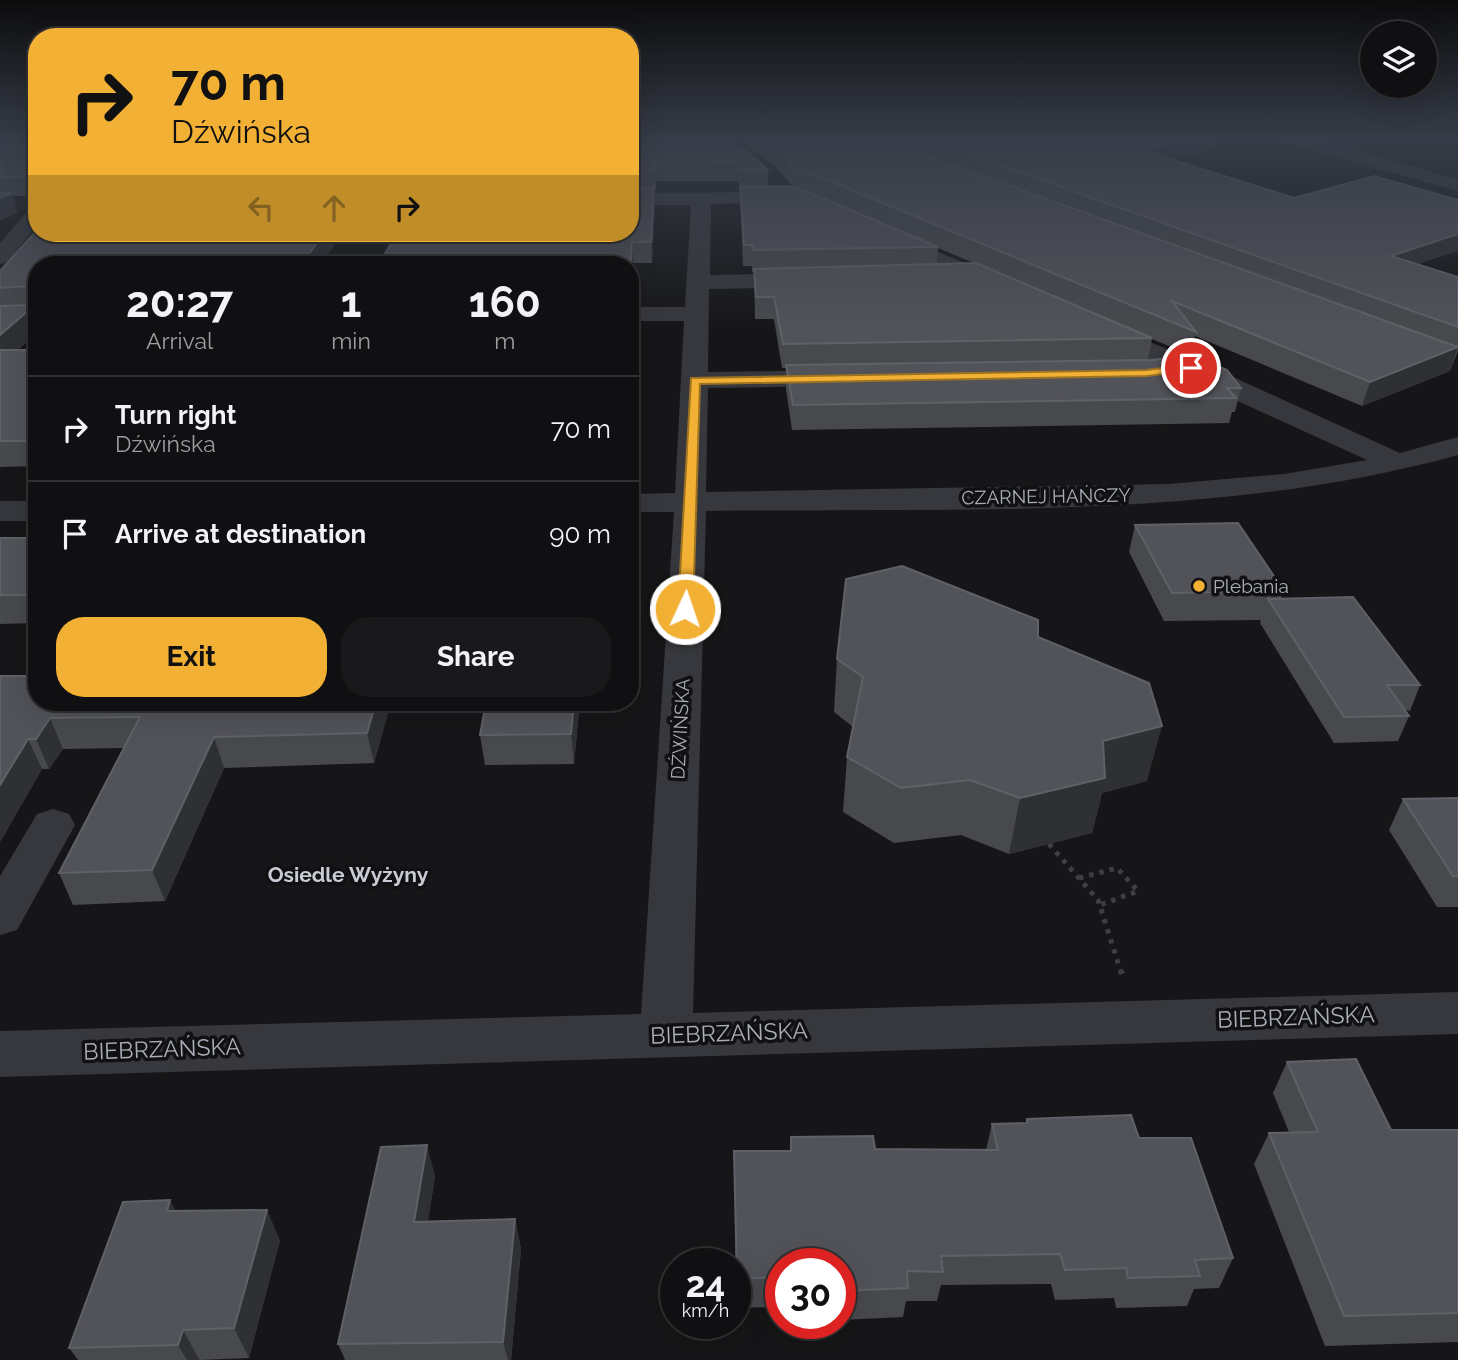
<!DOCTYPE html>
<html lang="en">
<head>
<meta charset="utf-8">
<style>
  :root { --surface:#101012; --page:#19191b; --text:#f1f3f6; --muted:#9c9d9f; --line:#303032; --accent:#f2b134 }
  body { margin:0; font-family:Raleway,sans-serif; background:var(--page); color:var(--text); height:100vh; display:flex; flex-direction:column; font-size:26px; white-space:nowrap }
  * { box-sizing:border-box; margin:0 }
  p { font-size:23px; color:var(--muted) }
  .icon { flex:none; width:38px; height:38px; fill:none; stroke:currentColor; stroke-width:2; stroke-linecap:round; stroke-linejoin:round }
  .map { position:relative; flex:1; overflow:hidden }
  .details { position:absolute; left:28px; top:256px; width:611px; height:455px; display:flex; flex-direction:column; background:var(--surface); border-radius:28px; box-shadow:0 7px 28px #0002,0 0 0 2px var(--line) }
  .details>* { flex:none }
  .guide { position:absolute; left:28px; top:28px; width:611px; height:214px; border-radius:28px; box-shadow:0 7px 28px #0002,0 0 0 2px var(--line); background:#f2b134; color:#111; overflow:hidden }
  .tools { position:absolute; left:1360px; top:21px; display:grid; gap:14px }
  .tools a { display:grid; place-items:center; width:77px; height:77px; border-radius:50%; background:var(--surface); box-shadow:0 7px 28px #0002,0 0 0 2px var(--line); font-size:35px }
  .speed { position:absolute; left:660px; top:1248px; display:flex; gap:14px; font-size:35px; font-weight:700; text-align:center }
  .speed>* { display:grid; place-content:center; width:91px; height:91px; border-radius:50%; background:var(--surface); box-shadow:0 7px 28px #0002,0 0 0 2px var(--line); line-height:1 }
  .speed small { font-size:18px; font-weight:400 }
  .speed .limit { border:10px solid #d22; background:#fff; color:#111 }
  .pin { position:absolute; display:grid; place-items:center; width:60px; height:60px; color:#fff; margin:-30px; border:4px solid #fff; border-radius:50%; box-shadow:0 2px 7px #0007 }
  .me { position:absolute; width:77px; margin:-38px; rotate:3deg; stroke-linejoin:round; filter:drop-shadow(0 0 5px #0008) }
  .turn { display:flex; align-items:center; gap:24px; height:147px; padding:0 28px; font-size:32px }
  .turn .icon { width:91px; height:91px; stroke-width:2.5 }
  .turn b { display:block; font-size:49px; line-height:60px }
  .lanes { display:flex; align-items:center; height:66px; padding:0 28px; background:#0003; justify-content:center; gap:35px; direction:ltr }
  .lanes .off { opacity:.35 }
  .eta { display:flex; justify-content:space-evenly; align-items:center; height:119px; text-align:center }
  .eta b { font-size:42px; font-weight:700; line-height:49px }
  .primary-button { display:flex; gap:14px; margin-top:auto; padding:14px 28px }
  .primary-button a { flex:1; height:80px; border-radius:28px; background:var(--accent); color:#111; font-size:28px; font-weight:700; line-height:80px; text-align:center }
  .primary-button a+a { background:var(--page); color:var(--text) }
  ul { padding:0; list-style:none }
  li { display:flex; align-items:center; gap:21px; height:105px; padding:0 28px; border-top:2px solid var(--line) }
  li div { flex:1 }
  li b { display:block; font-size:26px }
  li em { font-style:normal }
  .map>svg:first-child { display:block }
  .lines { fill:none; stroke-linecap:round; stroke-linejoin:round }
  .path-far1 { stroke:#3d3f44; stroke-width:5; stroke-dasharray:4.5 6; stroke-linecap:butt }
  .path { stroke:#3d3f44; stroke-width:6; stroke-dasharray:5 8; stroke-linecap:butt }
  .minor { fill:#37383d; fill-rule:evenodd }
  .wall { fill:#47494d; fill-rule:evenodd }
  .shaded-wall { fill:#2f3033 }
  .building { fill:#525359; stroke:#5f6168; stroke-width:2 }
  .route { fill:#f2b134; stroke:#9d7322; stroke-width:2 }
  .poi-dot { fill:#f2b134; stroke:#111113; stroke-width:2.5 }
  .labels { text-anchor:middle; stroke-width:7; stroke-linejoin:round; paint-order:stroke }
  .street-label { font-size:19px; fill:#a8adb8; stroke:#111113 }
  .poi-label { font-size:19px; fill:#a8adb8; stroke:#111113; text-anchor:start }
  .neighbourhood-label { font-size:21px; font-weight:bold; fill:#c9ccd4; stroke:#111113 }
  .near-street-label { font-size:23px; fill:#a8adb8; stroke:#111113 }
</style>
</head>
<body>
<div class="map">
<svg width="1458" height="1360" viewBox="0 0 1458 1360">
  <rect width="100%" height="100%" fill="#161618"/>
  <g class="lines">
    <path class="path-far1" d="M 1049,844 L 1098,900 L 1121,972
      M 1079,878 L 1117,868 L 1138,891 L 1100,905"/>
    <path class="path" d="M 1121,971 L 1122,974"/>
    <path class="minor" d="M 1277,137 L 1306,137 L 1458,179 L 1458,191 L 1279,141 Z
      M 792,192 L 799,194 L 802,198 L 799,202 L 711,204 L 710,275 L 807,273 L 815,275 L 818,280 L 815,285 L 807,287 L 709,289 L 708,372 L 839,370 L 848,372 L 852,378 L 848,384 L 839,386 L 708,388 L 706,492 L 1168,484 L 1284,474 L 1367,460 L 1093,335 L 1090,330 L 1093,325 L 1102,323 L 1200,362 L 1400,453 L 1458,437 L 1458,455 C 1215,522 956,507 706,511 L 693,1013 L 1458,992 L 1458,1034 L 0,1077 L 0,1031 L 641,1014 L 674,512 L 630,512 L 630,494 L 675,493 L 684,321 L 630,321 L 630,307 L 685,307 L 691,205 L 630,205 L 630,193 Z
      M 37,206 L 37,225 L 8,262 L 0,264 L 0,243 L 30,208 Z
      M 890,232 L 1006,280 L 1009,285 L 1006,290 L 990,290 L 883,242 L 879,238 L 883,234 Z
      M 0,501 L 37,501 L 37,521 L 0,521 Z
      M 53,809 L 69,814 L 75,825 L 17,930 L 0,935 L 0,876 L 37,814 Z"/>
  </g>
  <path class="wall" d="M 0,137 L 37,137 L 37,196 L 13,196 L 18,213 L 0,220 Z
    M 630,137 L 737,137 L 737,147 L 768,170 L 768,186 L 794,188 L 775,165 L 754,151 L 746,149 L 746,137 L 1219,137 L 1217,148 L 1171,159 L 1417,264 L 1458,277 L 1458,351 L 1450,371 L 1362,406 L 1195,336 L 1191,355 L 1241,388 L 1235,412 L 1232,412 L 1229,423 L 792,430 L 786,389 L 786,368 L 782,368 L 774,319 L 755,319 L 754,272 L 752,272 L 752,266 L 743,266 L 740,189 L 739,189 L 739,181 L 656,181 L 656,190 L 654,190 L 655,207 L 652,263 L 633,263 L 630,304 ZM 938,248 L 974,263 L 937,264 ZM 1152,339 L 1190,355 L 1148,360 Z
    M 37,233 L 342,233 L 321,264 L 37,264 L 37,332 L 18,350 L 37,350 L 37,466 L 0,467 L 0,271 Z
    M 1135,525 L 1284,591 L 1281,599 L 1420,685 L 1410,711 L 1405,710 L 1409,716 L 1398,741 L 1334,743 L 1260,623 L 1261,620 L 1164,621 L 1129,552 Z
    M 0,538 L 37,538 L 37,623 L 0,624 Z
    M 1038,637 L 1147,781 L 1102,793 L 1092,833 L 1009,854 L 961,835 L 894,843 L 843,812 L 847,757 L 853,727 L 834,712 L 837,659 Z
    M 37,702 L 391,702 L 374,763 L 224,768 L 165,901 L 73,905 L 59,873 L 124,748 L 63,749 L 49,769 L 42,769 L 0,842 Z
    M 486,702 L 578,702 L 579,711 L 574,764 L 485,765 L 480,735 Z
    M 1458,798 L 1458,907 L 1437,907 L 1389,830 L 1403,799 Z
    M 1287,1062 L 1391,1130 L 1458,1130 L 1458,1342 L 1325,1346 L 1254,1164 L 1269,1133 L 1289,1132 L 1273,1093 Z
    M 1027,1119 L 1139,1138 L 1233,1258 L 1219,1288 L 1194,1289 L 1187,1306 L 1116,1308 L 1114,1298 L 1055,1300 L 1051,1284 L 941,1285 L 937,1301 L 906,1301 L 903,1317 L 840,1320 L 840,1264 L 780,1264 L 780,1307 L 736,1308 L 734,1151 L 790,1151 L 791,1137 L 875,1149 L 986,1150 L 992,1124 L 1027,1123 Z
    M 435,1176 L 428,1221 L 515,1219 L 521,1249 L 511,1360 L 345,1360 L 338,1344 Z
    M 176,1211 L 280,1240 L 249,1358 L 199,1360 L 78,1360 L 69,1348 Z"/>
  <path class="shaded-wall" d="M 1197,137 L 1219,137 L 1217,148 L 1139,167 L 1142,150 Z
    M 37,184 L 37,196 L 33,185 Z
    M 654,188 L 655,207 L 652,263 L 651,242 Z
    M 12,193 L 18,213 L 0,220 L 0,198 Z
    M 324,233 L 342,233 L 321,264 L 302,264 Z
    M 1458,234 L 1458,251 L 1384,275 L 1391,256 Z
    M 632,242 L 633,263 L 630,304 L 630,271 Z
    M 37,303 L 37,332 L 0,366 L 0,335 Z
    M 1458,347 L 1450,371 L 1362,406 L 1370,382 Z
    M 376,702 L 391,702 L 374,763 L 367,733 Z
    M 574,702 L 578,702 L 579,711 L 574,764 L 571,734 Z
    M 50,718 L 63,749 L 49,769 L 36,739 Z
    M 1162,726 L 1147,781 L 1102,793 L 1092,833 L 1009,854 L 1020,798 L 1103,741 Z
    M 214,737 L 224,768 L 165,901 L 152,870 Z
    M 28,739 L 42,769 L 0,842 L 0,785 Z
    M 427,1145 L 435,1176 L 423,1252 L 414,1222 Z
    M 170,1200 L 186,1231 L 167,1211 Z
    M 267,1210 L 280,1240 L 249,1358 L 234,1328 Z
    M 515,1219 L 521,1249 L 511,1360 L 508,1360 L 503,1342 Z
    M 183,1330 L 199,1359 L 199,1360 L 187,1360 L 178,1345 Z"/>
  <path class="building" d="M 33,137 L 37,137 L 37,184 L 33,185 L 31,176 L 0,177 L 0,144 L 31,145 Z
    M 761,137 L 874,137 L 1458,347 L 1370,382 L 1172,301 L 1196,332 L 822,178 L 797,172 L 776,147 Z
    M 919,137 L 1197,137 L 1142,150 L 1294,198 L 1374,176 L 1458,200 L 1458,234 L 1391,256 L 1458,277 L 1458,327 Z
    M 689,139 L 726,143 L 743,149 L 768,170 L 739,170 L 739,162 L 655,163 L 655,171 L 630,172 L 630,141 Z
    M 787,186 L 806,191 L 938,247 L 753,250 L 752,245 L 744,245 L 740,187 Z
    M 630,188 L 654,188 L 651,242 L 632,242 L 630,271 L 630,264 L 379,264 L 397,233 L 630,233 Z
    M 0,193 L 12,193 L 0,198 Z
    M 37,230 L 37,233 L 324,233 L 302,264 L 37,264 L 37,303 L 0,335 L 0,306 L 29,305 L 32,303 L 32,289 L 29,286 L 0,288 L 0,271 Z
    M 976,263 L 1152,338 L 783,344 L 774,297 L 756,297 L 754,269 Z
    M 0,350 L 37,350 L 37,441 L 0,441 Z
    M 1193,355 L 1227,370 L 1241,388 L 1227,388 L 1236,398 L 793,405 L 786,365 L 1152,360 Z
    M 1238,523 L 1284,591 L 1172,593 L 1135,525 Z
    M 0,538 L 37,538 L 37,595 L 0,595 Z
    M 902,566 L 1038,620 L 1038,637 L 1149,683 L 1162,726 L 1103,741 L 1105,778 L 1020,798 L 970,780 L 901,788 L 847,757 L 863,677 L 837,659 L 846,579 Z
    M 1353,597 L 1420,685 L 1387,685 L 1409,716 L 1344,717 L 1268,599 Z
    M 0,676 L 37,676 L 37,702 L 376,702 L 367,733 L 214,737 L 152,870 L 59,873 L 140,717 L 50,718 L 36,739 L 28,739 L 0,785 Z
    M 486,702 L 574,702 L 571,734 L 480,735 Z
    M 1458,798 L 1458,876 L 1453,876 L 1403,799 Z
    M 1356,1059 L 1391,1130 L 1458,1130 L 1458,1313 L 1344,1316 L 1269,1133 L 1318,1132 L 1287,1062 Z
    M 1131,1115 L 1139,1138 L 1191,1138 L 1233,1258 L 1195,1260 L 1200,1276 L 1128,1278 L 1126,1268 L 1065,1270 L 1060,1254 L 941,1256 L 943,1272 L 907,1271 L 908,1288 L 840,1291 L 840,1264 L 780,1264 L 780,1277 L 737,1279 L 734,1151 L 791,1151 L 791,1137 L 873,1136 L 875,1149 L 998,1150 L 992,1124 L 1027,1123 L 1027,1119 Z
    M 427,1145 L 414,1222 L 515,1219 L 503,1342 L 338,1344 L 381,1147 Z
    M 170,1200 L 167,1211 L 267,1210 L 234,1328 L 183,1330 L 178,1345 L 69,1348 L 123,1202 Z"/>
  <linearGradient id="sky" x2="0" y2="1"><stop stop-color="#0c0c0d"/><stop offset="0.42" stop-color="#363c48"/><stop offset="1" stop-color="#363c48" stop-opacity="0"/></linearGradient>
  <rect width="1458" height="328" fill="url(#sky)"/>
  <path class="route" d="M 1191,364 L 1196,368 L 1195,370 L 1147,376 L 700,384 L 693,609 L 685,613 L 678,609 L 691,378 L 1147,370 Z"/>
  <circle class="poi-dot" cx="1199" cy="586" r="7"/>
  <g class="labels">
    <g class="street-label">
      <text transform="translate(1046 496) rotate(-1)" y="7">CZARNEJ HAŃCZY</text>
      <text transform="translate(680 729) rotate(-87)" y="7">DŹWIŃSKA</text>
    </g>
    <g class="poi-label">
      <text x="1213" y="593">Plebania</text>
    </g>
    <g class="neighbourhood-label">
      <text x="348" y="882">Osiedle Wyżyny</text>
    </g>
    <g class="near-street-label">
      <text transform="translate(1296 1017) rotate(-2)" y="8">BIEBRZAŃSKA</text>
      <text transform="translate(729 1033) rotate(-2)" y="8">BIEBRZAŃSKA</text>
      <text transform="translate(162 1049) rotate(-2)" y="8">BIEBRZAŃSKA</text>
    </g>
  </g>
</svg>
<div class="tools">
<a><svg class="icon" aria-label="layers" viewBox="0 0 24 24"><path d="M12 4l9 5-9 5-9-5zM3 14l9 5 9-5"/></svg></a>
</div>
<div class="speed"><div>24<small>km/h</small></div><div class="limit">30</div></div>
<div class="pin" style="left:1191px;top:368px;background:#d93025"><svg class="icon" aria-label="arrive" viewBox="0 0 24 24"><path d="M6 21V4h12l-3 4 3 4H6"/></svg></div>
<svg class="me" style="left:685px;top:609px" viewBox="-20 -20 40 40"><circle r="17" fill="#f2b134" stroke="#fff" stroke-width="3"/><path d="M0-11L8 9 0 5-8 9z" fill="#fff"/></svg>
<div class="guide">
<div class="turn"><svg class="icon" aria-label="right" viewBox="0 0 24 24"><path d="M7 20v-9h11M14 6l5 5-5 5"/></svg><div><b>70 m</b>Dźwińska</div></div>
<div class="lanes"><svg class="icon off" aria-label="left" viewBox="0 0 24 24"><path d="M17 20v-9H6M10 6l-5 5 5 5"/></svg><svg class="icon off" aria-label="ahead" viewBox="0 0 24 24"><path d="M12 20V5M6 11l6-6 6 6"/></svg><svg class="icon" aria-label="right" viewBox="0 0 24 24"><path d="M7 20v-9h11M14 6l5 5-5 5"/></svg></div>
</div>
<section class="details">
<div class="eta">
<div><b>20:27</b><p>Arrival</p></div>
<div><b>1</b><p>min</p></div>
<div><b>160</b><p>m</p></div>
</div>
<ul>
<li><svg class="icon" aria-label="right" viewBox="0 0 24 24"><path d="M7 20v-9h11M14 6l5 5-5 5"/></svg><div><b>Turn right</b><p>Dźwińska</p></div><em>70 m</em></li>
<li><svg class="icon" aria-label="arrive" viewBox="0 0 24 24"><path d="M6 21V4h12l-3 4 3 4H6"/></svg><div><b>Arrive at destination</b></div><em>90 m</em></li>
</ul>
<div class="primary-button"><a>Exit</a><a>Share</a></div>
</section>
</div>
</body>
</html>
